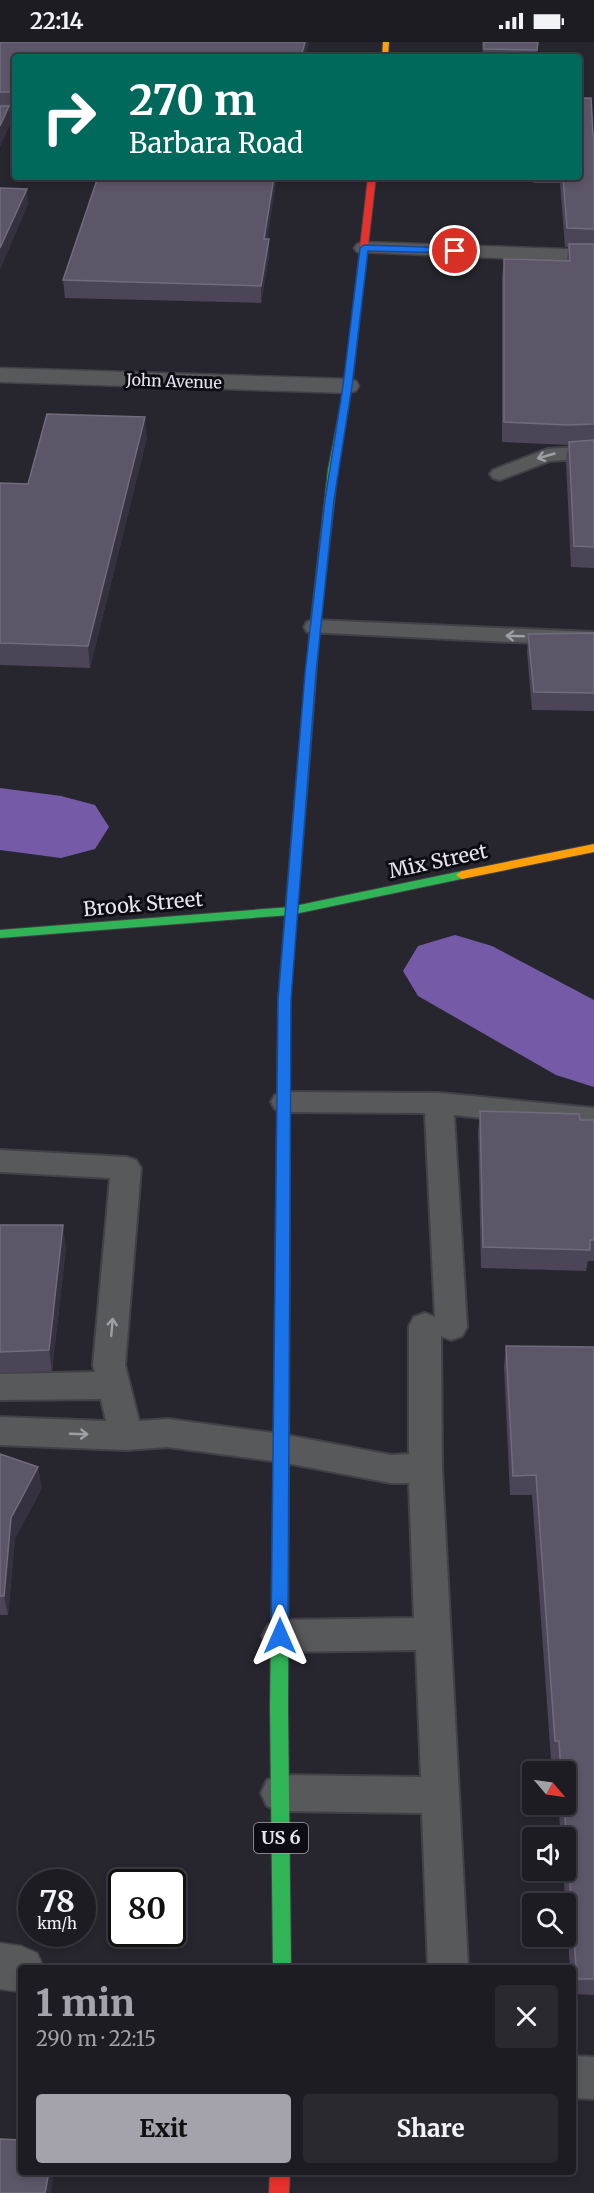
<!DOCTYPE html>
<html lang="en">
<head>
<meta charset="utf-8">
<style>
  :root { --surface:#1d1c22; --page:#2a292f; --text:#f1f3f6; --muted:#a0a1a5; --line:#3b3a40; --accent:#a4a2ab }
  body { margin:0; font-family:Merriweather,serif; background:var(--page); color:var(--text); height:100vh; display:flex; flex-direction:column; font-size:22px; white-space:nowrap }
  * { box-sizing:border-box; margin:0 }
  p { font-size:20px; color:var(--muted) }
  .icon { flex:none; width:33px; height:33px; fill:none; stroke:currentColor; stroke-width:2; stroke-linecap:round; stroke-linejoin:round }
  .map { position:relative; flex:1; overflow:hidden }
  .panel { position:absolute; left:18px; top:1923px; width:558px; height:210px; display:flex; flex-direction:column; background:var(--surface); border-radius:6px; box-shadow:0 3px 9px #0003,0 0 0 2px var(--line) }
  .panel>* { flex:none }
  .hud { position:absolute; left:12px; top:12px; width:570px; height:126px; border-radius:6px; box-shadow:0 3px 9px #0003,0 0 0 2px var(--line); background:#00695c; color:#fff; overflow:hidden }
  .needle { width:39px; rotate:119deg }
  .buttons { position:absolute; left:522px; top:1719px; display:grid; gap:12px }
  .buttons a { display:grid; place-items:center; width:54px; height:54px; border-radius:6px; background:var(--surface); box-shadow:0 3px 9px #0003,0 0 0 2px var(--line); font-size:30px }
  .speed { position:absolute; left:18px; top:1827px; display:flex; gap:12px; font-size:30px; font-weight:700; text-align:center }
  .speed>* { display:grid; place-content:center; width:78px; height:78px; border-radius:50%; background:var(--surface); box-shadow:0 3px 9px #0003,0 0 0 2px var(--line); line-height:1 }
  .speed small { font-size:15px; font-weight:400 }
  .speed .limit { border:3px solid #111; border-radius:9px; background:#fff; color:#111 }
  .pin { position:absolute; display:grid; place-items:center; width:51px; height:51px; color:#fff; margin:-26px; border:3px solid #fff; border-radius:50%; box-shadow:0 2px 6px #0007 }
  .me { position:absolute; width:66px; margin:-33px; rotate:0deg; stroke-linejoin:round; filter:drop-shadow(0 0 4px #0008) }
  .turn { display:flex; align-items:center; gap:21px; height:126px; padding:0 18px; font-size:27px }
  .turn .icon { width:78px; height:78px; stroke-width:2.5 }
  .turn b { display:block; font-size:42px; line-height:51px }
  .round { display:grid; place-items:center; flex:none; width:63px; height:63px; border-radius:6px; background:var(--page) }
  .summary { display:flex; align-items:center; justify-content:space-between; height:102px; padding:0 18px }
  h1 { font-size:36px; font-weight:800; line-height:45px; color:var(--accent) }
  .primary-button { display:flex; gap:12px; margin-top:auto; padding:12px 18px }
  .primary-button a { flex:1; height:69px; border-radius:6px; background:var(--accent); color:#111; font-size:24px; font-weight:800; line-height:69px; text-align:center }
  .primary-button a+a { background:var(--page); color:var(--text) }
  .status { display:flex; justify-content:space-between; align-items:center; height:42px; padding:0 30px; background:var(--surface); direction:ltr }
  .status svg { height:16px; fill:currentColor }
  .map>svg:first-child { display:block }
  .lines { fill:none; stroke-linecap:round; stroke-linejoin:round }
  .river { fill:#755ba7; fill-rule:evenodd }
  .lane-casing { stroke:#434148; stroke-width:4 }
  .street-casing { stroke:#434148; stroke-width:3 }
  .fast-casing { stroke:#434148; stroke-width:2 }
  .slow-casing { stroke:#434148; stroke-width:2 }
  .jam-casing { stroke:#434148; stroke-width:2 }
  .lane { fill:#58595b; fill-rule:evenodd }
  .street { fill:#58595b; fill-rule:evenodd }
  .fast { fill:#30b455; fill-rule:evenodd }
  .slow { fill:#ff9f0a; fill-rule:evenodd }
  .jam { fill:#e5322d; fill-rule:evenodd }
  .wall { fill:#4b4557 }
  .shaded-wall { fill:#353140 }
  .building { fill:#5c5668; stroke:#716c7d; stroke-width:1.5 }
  .oneway { stroke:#a09ea5 }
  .route { fill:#1a73e8; stroke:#114b97; stroke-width:1.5 }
  .labels { text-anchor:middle; stroke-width:6; stroke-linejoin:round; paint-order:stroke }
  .far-street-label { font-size:16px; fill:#e7e4ef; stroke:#0e0c13 }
  .shield { fill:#0e0c13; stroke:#a6a3ad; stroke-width:1.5 }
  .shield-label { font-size:18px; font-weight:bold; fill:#e7e4ef }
  .street-label { font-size:20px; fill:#e7e4ef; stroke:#0e0c13 }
</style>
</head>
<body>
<div class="status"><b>22:14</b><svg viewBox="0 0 49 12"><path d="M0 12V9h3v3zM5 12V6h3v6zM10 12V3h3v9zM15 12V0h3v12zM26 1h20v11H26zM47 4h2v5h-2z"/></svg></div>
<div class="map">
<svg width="594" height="2151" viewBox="0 0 594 2151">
  <rect width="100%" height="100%" fill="#27262e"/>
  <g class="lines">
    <path class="river" d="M 0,746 L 61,754 L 95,763 L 109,785 L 95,807 L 61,816 L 0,808 Z
      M 455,893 L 492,904 L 594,958 L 594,1045 L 556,1033 L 418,954 L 403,929 L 418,904 Z"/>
    <defs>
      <path id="lane" d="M 594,404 L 594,416 L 550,419 L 500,438 L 493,436 L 490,432 L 493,428 L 547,407 Z
        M 315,578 L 594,590 L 594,604 L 307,590 L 304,585 L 307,580 Z
        M 285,1050 L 439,1051 L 594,1066 L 594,1088 L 454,1073 L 467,1285 L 462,1294 L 451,1298 L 441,1294 L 442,1426 L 468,1926 L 428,1926 L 422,1771 L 280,1769 L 267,1764 L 261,1751 L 267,1738 L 280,1733 L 421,1735 L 416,1608 L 280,1610 L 268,1605 L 262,1594 L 268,1583 L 280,1578 L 414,1576 L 409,1441 L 391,1441 L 281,1420 L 168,1405 L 126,1408 L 0,1403 L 0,1375 L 106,1379 L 101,1357 L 0,1358 L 0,1332 L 95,1330 L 93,1323 L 110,1136 L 0,1130 L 0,1108 L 126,1115 L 136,1118 L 141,1126 L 125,1323 L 139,1379 L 168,1377 L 281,1392 L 391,1413 L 409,1412 L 409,1284 L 414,1275 L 425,1271 L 435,1275 L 425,1071 L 285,1070 L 275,1067 L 271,1060 L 275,1053 Z
        M 573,2014 L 594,2015 L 594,2057 L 573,2056 Z"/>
      <path id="street" d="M 0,68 L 15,68 L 15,78 L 0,78 Z
        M 364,200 L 594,208 L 594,220 L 357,210 L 354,206 L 357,202 Z
        M 0,326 L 348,337 L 356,339 L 359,344 L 356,349 L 348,351 L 0,340 Z
        M 0,1901 L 21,1904 L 37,1911 L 44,1926 L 21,1926 L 21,1950 L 0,1947 Z"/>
      <path id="fast" d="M 358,254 L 362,257 L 352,344 L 338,428 L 320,585 L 309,727 L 303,731 L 297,727 L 310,585 L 328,428 L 344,344 L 354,257 Z
        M 462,829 L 466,830 L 468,833 L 466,836 L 290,873 L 0,896 L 0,888 L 290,865 Z
        M 281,1436 L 287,1438 L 289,1443 L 288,1665 L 291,1926 L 273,1926 L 270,1665 L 273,1443 L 275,1438 Z"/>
      <path id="slow" d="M 383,0 L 389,0 L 388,15 L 382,15 Z
        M 303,723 L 309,727 L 290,958 L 290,1148 L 288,1152 L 278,1152 L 276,1148 L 278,958 L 297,727 Z
        M 594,802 L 594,810 L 462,837 L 456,833 L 462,829 Z"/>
      <path id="jam" d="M 368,135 L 376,135 L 362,257 L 358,260 L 354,257 Z
        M 283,1143 L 288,1144 L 290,1148 L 289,1443 L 287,1448 L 281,1450 L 275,1448 L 273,1443 L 276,1148 L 278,1144 Z
        M 270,2130 L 290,2130 L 289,2151 L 269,2151 Z"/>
    </defs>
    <use href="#lane" class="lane-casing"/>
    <use href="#street" class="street-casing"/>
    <use href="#fast" class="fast-casing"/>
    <use href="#slow" class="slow-casing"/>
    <use href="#jam" class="jam-casing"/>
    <use href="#lane" class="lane"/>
    <use href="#street" class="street"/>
    <use href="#fast" class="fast"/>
    <use href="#slow" class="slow"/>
    <use href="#jam" class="jam"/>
  </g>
  <path class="wall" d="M 0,0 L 15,15 L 15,66 L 9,66 L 11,80 L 0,104 Z
    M 482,0 L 538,0 L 537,15 L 483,15 Z
    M 593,93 L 594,93 L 594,526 L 571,525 L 566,420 L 568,403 L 502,400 L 502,236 L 504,217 L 567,219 L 568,205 L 565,205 L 560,141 L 533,141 L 533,135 L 579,135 Z
    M 267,197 L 269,214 L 261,261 L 65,256 L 63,238 Z
    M 147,395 L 90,626 L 0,623 L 0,441 L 28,442 Z
    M 594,591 L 594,669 L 532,668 L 527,610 L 528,592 Z
    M 480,1069 L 580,1078 L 594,1078 L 594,1219 L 588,1219 L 586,1229 L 481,1226 L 478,1091 Z
    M 0,1183 L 66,1205 L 52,1329 L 0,1331 Z
    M 506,1304 L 594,1305 L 594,1953 L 573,1952 L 573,1926 L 570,1926 L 563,1828 L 566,1828 L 566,1796 L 561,1796 L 558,1762 L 566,1762 L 566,1730 L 556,1730 L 555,1717 L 551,1717 L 532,1453 L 510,1453 L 504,1324 Z
    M 0,1412 L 42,1446 L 15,1496 L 8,1573 L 0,1573 Z"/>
  <path class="shaded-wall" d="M 305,0 L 309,0 L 305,15 L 301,15 Z
    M 9,64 L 11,80 L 0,104 L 0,84 Z
    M 274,135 L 277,135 L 265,214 L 264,197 Z
    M 27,147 L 28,163 L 0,228 L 0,206 Z
    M 269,197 L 269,214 L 261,261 L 261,244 Z
    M 145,375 L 147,395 L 90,626 L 88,604 Z
    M 63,1183 L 66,1205 L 52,1329 L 49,1308 Z
    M 38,1425 L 42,1446 L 15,1496 L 8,1573 L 4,1554 L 11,1476 Z
    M 49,2130 L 54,2130 L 51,2151 L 45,2151 Z"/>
  <path class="building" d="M 0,0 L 305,0 L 301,15 L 15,15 L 15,50 L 0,50 Z
    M 484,0 L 538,0 L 537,8 L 484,7 Z
    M 579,56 L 591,56 L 593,93 L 594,93 L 594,187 L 567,186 L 563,135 L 579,135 Z
    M 0,64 L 9,64 L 0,84 Z
    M 98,135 L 274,135 L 264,197 L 269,197 L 261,244 L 63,238 Z
    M 0,146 L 27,147 L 0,206 Z
    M 569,202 L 594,202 L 594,382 L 568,383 L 504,380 L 504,217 L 570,219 Z
    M 47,372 L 145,375 L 88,604 L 0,601 L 0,441 L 28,442 Z
    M 594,398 L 594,505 L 574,504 L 569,400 Z
    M 594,591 L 594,651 L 534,650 L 528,592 Z
    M 480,1069 L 579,1072 L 580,1078 L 594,1078 L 594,1198 L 590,1198 L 590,1208 L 483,1205 Z
    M 0,1183 L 63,1183 L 49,1308 L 0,1310 Z
    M 506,1304 L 594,1305 L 594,1937 L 577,1937 L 564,1762 L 566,1762 L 566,1730 L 561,1730 L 559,1699 L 555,1699 L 536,1433 L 513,1434 Z
    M 0,1412 L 38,1425 L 11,1476 L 4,1554 L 0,1554 Z
    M 0,2097 L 21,2098 L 21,2130 L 49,2130 L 45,2151 L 0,2151 Z"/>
  <defs><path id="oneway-shaft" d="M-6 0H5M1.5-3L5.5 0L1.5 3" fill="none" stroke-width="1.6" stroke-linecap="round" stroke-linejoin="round" transform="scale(1.5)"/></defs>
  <g class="oneway">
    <use href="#oneway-shaft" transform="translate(546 414) rotate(164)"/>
    <use href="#oneway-shaft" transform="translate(515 594) rotate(-178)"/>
    <use href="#oneway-shaft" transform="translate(112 1285) rotate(-85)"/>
    <use href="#oneway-shaft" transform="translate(79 1392) rotate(2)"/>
  </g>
  <path class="route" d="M 364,203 L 455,206 L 459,209 L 455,211 L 368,209 L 352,344 L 334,458 L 316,631 L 291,958 L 288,1594 L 286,1599 L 280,1602 L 274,1599 L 271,1594 L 278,958 L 305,631 L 325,458 L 343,344 L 360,206 Z"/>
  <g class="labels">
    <g class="far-street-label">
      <text transform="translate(174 339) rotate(2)" y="6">John Avenue</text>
    </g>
    <rect class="shield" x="254" y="1781" width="54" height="30" rx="4.5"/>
    <g class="shield-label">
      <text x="281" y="1802">US 6</text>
    </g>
    <g class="street-label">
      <text transform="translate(438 819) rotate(-12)" y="7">Mix Street</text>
      <text transform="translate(143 862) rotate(-5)" y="7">Brook Street</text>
    </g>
  </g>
</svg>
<div class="buttons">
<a><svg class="needle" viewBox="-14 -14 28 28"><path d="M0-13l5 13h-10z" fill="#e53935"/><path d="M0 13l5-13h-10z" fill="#a0a1a5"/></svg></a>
<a><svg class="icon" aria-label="sound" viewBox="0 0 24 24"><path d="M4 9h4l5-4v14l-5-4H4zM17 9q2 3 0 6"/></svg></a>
<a><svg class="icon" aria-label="search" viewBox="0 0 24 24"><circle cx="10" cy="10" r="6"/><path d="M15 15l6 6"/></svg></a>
</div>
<div class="speed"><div>78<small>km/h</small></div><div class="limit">80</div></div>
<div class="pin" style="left:455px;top:209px;background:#d93025"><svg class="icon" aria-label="arrive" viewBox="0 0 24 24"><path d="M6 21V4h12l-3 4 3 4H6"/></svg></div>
<svg class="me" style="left:280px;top:1594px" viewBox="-20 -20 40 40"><path d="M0-17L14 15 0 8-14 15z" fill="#1a73e8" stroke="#fff" stroke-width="4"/></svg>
<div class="hud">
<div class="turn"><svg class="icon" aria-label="right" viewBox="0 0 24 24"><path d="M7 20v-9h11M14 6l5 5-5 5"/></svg><div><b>270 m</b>Barbara Road</div></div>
</div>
<section class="panel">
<div class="summary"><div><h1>1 min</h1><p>290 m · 22:15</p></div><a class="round"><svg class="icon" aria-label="close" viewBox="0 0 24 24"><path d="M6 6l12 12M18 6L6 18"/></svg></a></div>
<div class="primary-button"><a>Exit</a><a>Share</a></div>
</section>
</div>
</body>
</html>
